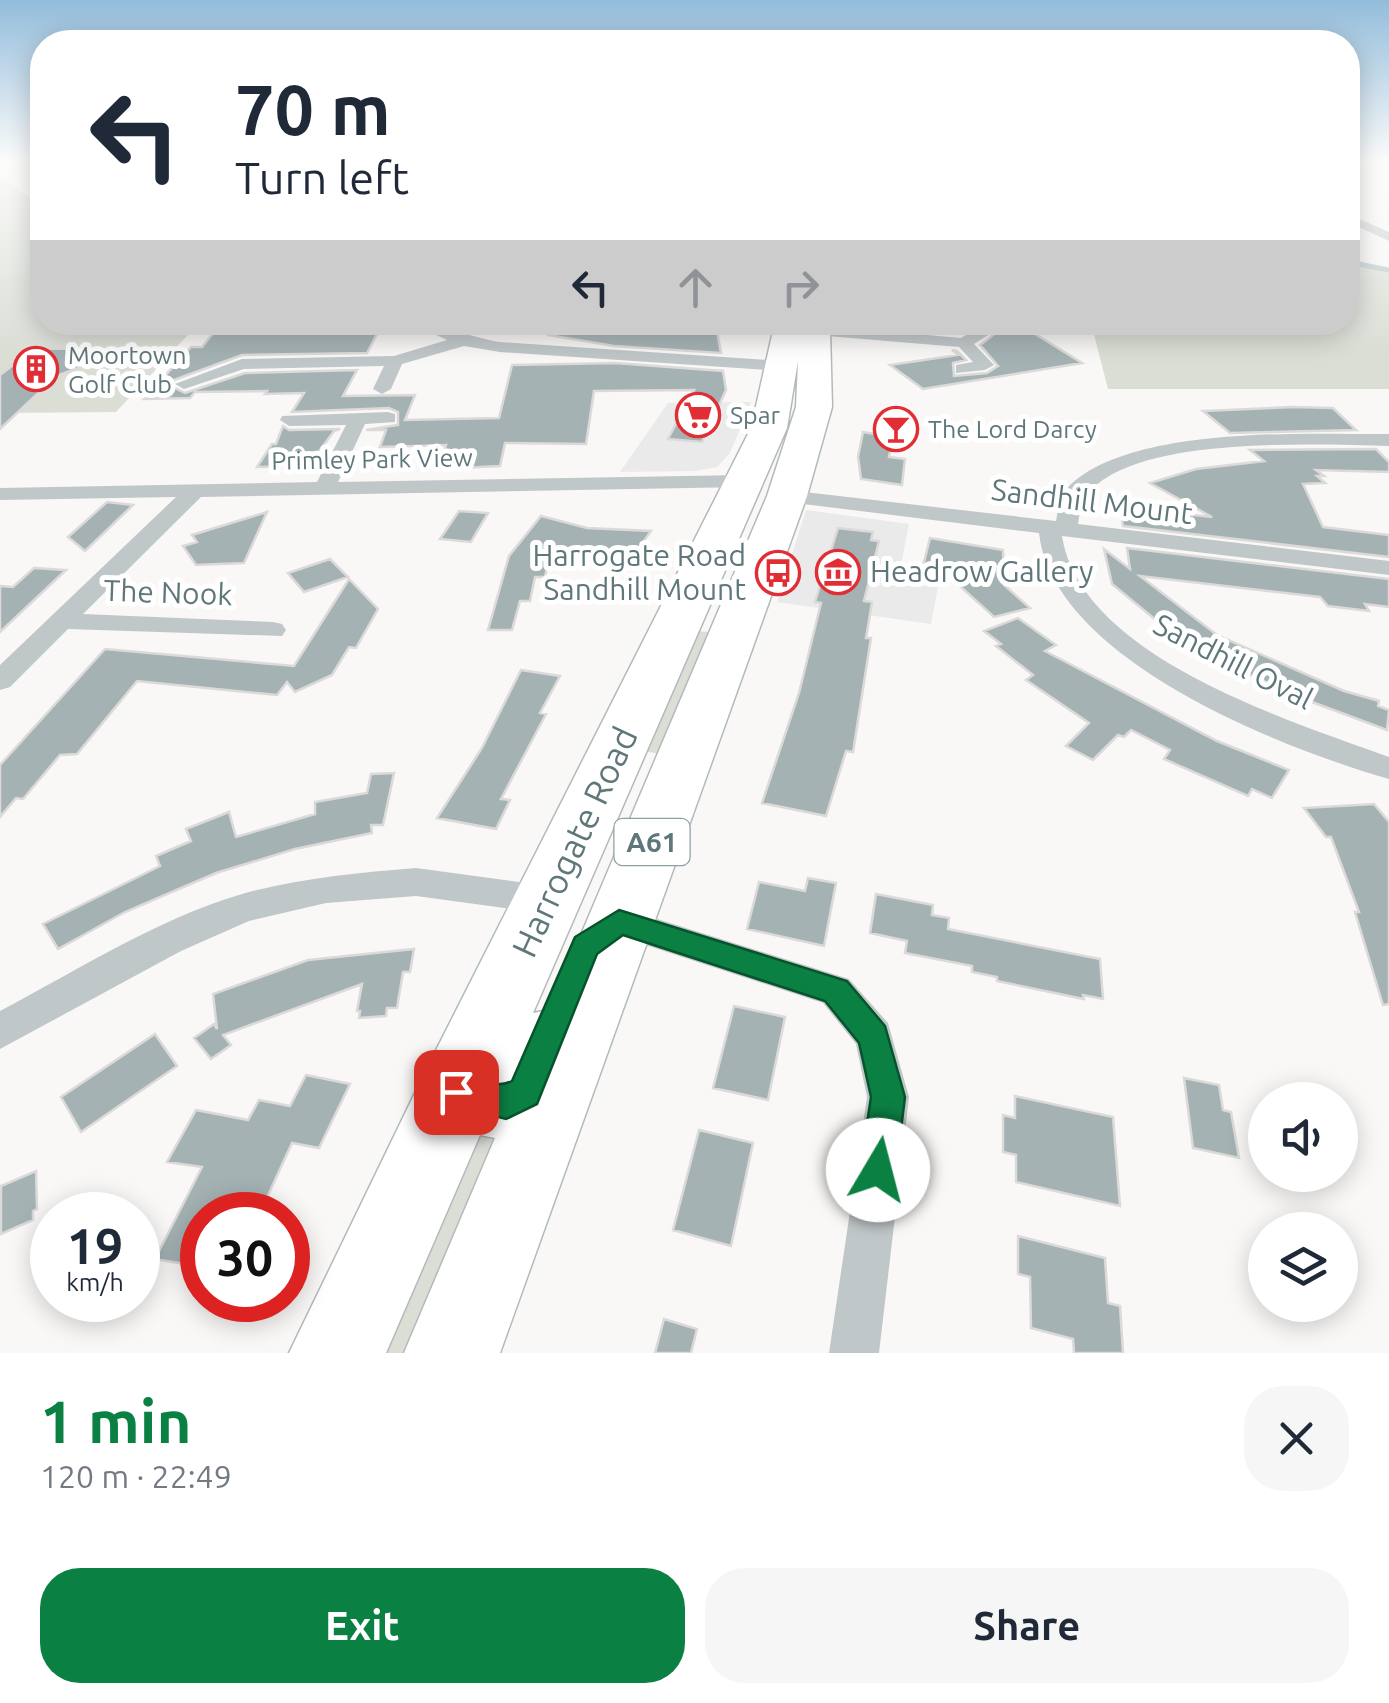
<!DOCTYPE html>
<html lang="en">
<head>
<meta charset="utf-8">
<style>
  :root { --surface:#fff; --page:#f6f6f7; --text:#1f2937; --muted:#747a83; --accent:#0b8043 }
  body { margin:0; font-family:Ubuntu,sans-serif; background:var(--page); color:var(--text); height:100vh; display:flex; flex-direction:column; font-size:38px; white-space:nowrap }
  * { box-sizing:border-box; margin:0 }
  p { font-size:32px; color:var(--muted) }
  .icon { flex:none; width:55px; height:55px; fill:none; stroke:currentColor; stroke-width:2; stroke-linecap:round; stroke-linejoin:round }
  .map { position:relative; height:1353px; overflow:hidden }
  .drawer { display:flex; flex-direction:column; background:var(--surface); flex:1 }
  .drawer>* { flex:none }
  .guide { position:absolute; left:30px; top:30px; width:1330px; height:305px; border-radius:40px; box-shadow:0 5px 25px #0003; background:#fff; color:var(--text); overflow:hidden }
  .fabs { position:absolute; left:1248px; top:1082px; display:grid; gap:20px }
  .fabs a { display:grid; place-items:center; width:110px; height:110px; border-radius:50%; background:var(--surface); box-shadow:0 5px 25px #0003; font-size:50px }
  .speed { position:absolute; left:30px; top:1192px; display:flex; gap:20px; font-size:50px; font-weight:700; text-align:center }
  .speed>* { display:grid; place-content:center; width:130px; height:130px; border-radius:50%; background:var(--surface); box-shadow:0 5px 25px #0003; line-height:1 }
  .speed small { font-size:25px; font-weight:400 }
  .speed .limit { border:15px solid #d22; background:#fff; color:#111 }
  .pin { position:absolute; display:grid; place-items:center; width:85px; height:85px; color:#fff; margin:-42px; border-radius:20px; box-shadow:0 5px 15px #0006 }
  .me { position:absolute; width:110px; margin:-55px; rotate:8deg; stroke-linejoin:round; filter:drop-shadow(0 0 8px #0008) }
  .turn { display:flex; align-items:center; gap:35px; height:210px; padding:0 40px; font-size:45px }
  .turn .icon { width:130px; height:130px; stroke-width:2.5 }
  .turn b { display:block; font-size:70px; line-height:85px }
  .lanes { display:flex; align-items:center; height:95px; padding:0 40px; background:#0003; justify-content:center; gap:50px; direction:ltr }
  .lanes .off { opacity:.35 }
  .round { display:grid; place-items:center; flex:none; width:105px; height:105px; border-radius:40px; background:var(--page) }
  .head { display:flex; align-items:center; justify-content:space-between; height:170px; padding:0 40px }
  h1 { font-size:60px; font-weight:600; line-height:75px; color:var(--accent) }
  .cta { display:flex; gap:20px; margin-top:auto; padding:20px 40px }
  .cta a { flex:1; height:115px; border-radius:40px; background:var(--accent); color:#fff; font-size:40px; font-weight:600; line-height:115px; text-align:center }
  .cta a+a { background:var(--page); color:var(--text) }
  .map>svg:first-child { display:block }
  .built { fill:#eaeaea }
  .green { fill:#daded5 }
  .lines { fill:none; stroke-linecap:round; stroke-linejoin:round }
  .stream { stroke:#b5c7c7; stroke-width:5 }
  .building { fill:#a4b2b4; stroke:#dbdad9; stroke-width:2.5 }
  .highway-casing { stroke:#b3babc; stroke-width:3 }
  .street { fill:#c0c7c9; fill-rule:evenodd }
  .highway { fill:#fff; fill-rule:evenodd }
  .route { fill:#0b8043; stroke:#07532c; stroke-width:2.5 }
  .labels { text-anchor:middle; stroke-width:10; stroke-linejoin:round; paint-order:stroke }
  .far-poi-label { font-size:25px; fill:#5f777b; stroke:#fff; text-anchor:start }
  .far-street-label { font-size:25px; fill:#5f777b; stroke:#fff }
  .shield { fill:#fff; stroke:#8fa0a3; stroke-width:2.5 }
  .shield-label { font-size:28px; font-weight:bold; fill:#5f777b }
  .street-label { font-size:30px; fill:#5f777b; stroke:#fff }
  .poi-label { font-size:30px; fill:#5f777b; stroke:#fff; text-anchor:end }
  .near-street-label { font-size:35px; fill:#5f777b; stroke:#fff }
</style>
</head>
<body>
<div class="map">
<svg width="1389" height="1353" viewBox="0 0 1389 1353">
  <rect width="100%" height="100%" fill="#f9f8f6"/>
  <path class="built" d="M 751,402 L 730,453 L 717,467 L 695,471 L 620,472 L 668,403 Z
    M 806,510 L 909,524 L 899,574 L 939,581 L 931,624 L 777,602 Z"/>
  <path class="green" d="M 0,176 L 42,206 L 42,322 L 199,323 L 116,412 L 0,413 Z
    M 1348,257 L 1389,271 L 1389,389 L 1108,389 L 1091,323 L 1348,322 Z
    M 688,630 L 718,633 L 670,755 L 635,750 Z
    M 465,1130 L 512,1137 L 420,1353 L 367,1353 Z"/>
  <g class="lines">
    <path class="stream" d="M 1348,262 L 1389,270"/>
  </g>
  <path class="building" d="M 222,322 L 266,322 L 259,333 L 378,332 L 367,353 L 242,355 L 174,380 L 173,387 L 185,393 L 245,373 L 357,370 L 343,396 L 415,395 L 405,420 L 499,418 L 512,365 L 615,363 L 723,371 L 726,390 L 702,442 L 668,439 L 694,390 L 594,391 L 586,444 L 505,443 L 500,466 L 439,469 L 446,445 L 380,447 L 386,430 L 366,430 L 398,425 L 398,412 L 389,408 L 292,412 L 304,393 L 265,394 L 267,391 L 195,392 L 190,398 L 144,399 L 191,347 L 202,347 Z
    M 549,322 L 644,322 L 642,326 L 717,331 L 721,353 L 614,346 L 548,335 Z
    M 914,322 L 975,322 L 960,334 L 926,331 Z
    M 999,322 L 1016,322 L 1082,363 L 923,389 L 890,365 L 958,355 L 952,350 L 957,351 L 966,360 L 953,363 L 954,376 L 987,373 L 998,366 L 980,345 L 993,335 Z
    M 122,348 L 123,352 L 42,381 L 49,383 L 0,429 L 0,375 L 34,349 Z
    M 1293,407 L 1333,408 L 1356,430 L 1230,433 L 1203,411 Z
    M 283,426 L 289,430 L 340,429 L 334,431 L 308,466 L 257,467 L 272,444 L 276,444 Z
    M 863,432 L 893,437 L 889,457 L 905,459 L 902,485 L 861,479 L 858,457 Z
    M 1376,449 L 1389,462 L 1389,472 L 1316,470 L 1324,476 L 1317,476 L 1325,483 L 1303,484 L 1323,527 L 1389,535 L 1389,557 L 1123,526 L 1120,507 L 1212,517 L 1150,483 L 1196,469 L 1264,461 L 1250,450 Z
    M 107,502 L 133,505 L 85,551 L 68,537 Z
    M 459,511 L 488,513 L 471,542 L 440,539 Z
    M 267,512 L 244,563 L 196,565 L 183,546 L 197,542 L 192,535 Z
    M 541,516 L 587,528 L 651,531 L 623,571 L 581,556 L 550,552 L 545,577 L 535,577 L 530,601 L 520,601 L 512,630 L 488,630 L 509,556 Z
    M 838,528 L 873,532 L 871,540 L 879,541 L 864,601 L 872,602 L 866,638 L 871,638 L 853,752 L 846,751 L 826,816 L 762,803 L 799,693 L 821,603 L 815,602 Z
    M 930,538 L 1003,550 L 1004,585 L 1030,608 L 994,617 L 941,569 L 923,566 Z
    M 1127,548 L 1389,579 L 1389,607 L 1365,604 L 1369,611 L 1328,606 L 1320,597 L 1140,576 L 1217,635 L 1344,691 L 1379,701 L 1378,706 L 1389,710 L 1387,730 L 1304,699 L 1190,648 L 1112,584 L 1104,549 L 1130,569 Z
    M 330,559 L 348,577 L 304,592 L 288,573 Z
    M 34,568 L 66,570 L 0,632 L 0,586 L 13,587 Z
    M 349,579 L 378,609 L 356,648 L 349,647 L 332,675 L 295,692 L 287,682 L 277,695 L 137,681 L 77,754 L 60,755 L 23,799 L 16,798 L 0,817 L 0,765 L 105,649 L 294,666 Z
    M 1018,618 L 1056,645 L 1045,651 L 1217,741 L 1289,770 L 1272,798 L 1252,789 L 1248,796 L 1164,759 L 1170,750 L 1131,730 L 1124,737 L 1118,735 L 1093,760 L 1066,746 L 1089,723 L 1026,680 L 1033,675 L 996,646 L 1001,644 L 984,631 Z
    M 521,670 L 560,676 L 540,713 L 546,714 L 501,799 L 510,800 L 496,829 L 437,818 L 482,748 Z
    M 394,773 L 383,825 L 371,825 L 372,833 L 295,849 L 216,873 L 125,912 L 58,949 L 43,924 L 160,866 L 156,856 L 191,841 L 186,829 L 229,812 L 236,837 L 315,814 L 315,802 L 367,793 L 371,774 Z
    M 1374,804 L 1389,822 L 1389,1004 L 1383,1005 L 1355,912 L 1359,912 L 1331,837 L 1326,837 L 1304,808 Z
    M 808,878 L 836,883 L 824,946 L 747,929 L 759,882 L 805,891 Z
    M 876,894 L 933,905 L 932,915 L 949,918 L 948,929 L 1100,959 L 1103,999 L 1083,995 L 1084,999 L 997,981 L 997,977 L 972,972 L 972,966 L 905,953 L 907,941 L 870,933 Z
    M 414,949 L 410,972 L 403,972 L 397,1008 L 387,1008 L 386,1016 L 359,1018 L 360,1011 L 357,1011 L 362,984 L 223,1035 L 231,1045 L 211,1059 L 194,1038 L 214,1024 L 217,1029 L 213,994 L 308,960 Z
    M 734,1006 L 785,1017 L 768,1100 L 713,1088 Z
    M 155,1034 L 177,1066 L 81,1132 L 61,1097 Z
    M 306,1075 L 350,1084 L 319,1148 L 292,1143 L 259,1215 L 202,1215 L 202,1267 L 155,1259 L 202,1167 L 167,1162 L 196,1110 L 248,1120 L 259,1100 L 290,1106 Z
    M 1184,1078 L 1219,1085 L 1223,1110 L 1231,1112 L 1239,1158 L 1193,1148 Z
    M 1015,1096 L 1113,1117 L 1120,1206 L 1016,1182 L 1016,1155 L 1003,1152 L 1003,1115 L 1015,1118 Z
    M 699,1130 L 753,1143 L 731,1246 L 673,1230 Z
    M 36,1171 L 37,1209 L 33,1211 L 33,1220 L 1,1234 L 1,1186 Z
    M 1018,1236 L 1105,1258 L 1108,1303 L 1120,1306 L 1123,1353 L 1074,1353 L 1073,1339 L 1031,1328 L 1030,1277 L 1018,1274 Z
    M 664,1319 L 697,1329 L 691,1353 L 655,1353 Z"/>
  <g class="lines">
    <defs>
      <path id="highway" d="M 775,322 L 825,322 L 830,329 L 832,407 L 807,496 L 500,1353 L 404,1353 L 495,1138 L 480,1135 L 386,1353 L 289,1353 L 428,1066 L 751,428 ZM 798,361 L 796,407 L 767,496 L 549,1010 L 533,1013 L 787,428 Z"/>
    </defs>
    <use href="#highway" class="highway-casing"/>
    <path class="street" d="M 1348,214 L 1389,232 L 1389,241 L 1348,222 Z
      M 408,322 C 439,322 468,337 500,342 L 784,361 L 793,366 L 784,371 L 500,352 L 464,346 L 402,364 L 391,389 L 382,394 L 373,389 L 384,366 L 244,369 L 184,389 L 175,384 L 242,359 L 394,356 L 447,340 Z
      M 979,322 L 995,322 L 990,334 L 974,344 L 994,365 L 985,370 L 956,373 L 956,365 L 973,362 L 959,347 L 815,335 L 807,330 L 815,325 L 961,338 L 977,328 Z
      M 388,412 L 395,414 L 395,422 L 365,424 L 338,482 L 744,475 L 754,481 L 744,487 L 201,497 L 83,614 L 273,622 L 282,624 L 286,630 L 282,636 L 68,629 L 10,687 L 0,690 L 0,665 L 176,497 L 0,500 L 0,488 L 317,482 L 346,425 L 289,426 L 280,420 L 282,416 Z
      M 1357,434 L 1389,434 L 1389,446 C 1316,444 1167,438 1106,478 C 1097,483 1090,492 1082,498 L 1078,524 L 1389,561 L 1389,575 L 1062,536 C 1081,657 1289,720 1389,757 L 1389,779 C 1281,748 1053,659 1039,533 L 787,502 L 776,496 L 787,490 L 1056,521 C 1058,512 1058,499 1064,492 C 1114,430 1283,433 1357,434 Z
      M 416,868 L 549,886 L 561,890 L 566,900 L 561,910 L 549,914 L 416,896 L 326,903 L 249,921 L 181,951 L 0,1049 L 0,1011 C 78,970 157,919 242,894 C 299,878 357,873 416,868 Z
      M 619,907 L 849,979 L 888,1023 L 909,1097 L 879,1353 L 829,1353 L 867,1097 L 856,1044 L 823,1003 L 606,932 L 601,922 L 606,912 Z"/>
    <use href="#highway" class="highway"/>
  </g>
  <linearGradient id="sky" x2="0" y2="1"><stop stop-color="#93bcdb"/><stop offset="0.46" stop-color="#fcfcfb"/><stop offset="1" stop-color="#fcfcfb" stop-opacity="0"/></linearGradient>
  <rect width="1389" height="352" fill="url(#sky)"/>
  <path class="route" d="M 619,910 L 847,981 L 885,1026 L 905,1097 L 896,1170 L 891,1183 L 878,1188 L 865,1183 L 860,1170 L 871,1097 L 859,1043 L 825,1001 L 623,935 L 597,954 L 537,1104 L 506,1119 L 444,1103 L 439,1092 L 444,1080 C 467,1071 491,1092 512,1081 L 575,937 Z"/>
  <defs>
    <symbol id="building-ring" viewBox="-11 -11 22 22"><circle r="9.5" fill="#fff" stroke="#e12e35" stroke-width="1.5"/><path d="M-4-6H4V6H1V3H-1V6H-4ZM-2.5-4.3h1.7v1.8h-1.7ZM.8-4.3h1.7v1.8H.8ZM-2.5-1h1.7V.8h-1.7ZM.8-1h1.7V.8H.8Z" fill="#e12e35"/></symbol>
    <symbol id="supermarket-ring" viewBox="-11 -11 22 22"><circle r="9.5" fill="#fff" stroke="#e12e35" stroke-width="1.5"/><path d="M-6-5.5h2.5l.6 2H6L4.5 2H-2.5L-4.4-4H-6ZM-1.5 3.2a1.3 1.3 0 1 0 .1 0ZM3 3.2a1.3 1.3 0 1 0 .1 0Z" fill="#e12e35"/></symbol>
    <symbol id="bar-ring" viewBox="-11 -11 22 22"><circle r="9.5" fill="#fff" stroke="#e12e35" stroke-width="1.5"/><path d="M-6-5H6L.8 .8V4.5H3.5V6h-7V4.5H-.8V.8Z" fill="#e12e35"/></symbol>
    <symbol id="museum-ring" viewBox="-11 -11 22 22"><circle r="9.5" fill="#fff" stroke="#e12e35" stroke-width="1.5"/><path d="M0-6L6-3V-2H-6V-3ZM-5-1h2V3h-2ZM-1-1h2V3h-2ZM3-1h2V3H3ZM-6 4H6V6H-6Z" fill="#e12e35"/></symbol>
    <symbol id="bus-ring" viewBox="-11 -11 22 22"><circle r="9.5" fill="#fff" stroke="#e12e35" stroke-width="1.5"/><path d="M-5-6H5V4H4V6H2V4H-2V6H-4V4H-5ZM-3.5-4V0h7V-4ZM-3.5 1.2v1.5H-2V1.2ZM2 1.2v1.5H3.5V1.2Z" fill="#e12e35"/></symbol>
  </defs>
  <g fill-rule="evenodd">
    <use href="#building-ring" x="11" y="344" width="50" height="50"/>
    <use href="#supermarket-ring" x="673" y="390" width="50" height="50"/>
    <use href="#bar-ring" x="871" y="404" width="50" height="50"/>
    <use href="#museum-ring" x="813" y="547" width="50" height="50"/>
    <use href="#bus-ring" x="753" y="548" width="50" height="50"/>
  </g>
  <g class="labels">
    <g class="far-poi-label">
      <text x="68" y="364">Moortown<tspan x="68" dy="29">Golf Club</tspan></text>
      <text x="730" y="424">Spar</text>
      <text x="928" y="438">The Lord Darcy</text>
    </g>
    <g class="far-street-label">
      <text transform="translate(372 459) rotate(-1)" y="9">Primley Park View</text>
    </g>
    <rect class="shield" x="614.5" y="819" width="75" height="46" rx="8"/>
    <g class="shield-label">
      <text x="652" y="852">A61</text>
    </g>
    <g class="street-label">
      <text transform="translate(1092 502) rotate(7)" y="10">Sandhill Mount</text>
      <text transform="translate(168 593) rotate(2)" y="10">The Nook</text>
      <text transform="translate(1233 662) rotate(27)" y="10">Sandhill Oval</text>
    </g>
    <g class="poi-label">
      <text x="746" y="566">Harrogate Road<tspan x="746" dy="34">Sandhill Mount</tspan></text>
      <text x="870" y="582" text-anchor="start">Headrow Gallery</text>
    </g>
    <g class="near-street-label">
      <text transform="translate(575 842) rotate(-65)" y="12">Harrogate Road</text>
    </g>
  </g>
</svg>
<div class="fabs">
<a><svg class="icon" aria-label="sound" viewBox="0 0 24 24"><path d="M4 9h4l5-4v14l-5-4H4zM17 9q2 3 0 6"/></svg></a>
<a><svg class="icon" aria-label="layers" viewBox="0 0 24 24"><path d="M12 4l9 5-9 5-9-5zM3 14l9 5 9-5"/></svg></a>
</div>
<div class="speed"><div>19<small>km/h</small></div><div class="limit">30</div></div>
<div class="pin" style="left:456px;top:1092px;background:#d93025"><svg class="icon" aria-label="arrive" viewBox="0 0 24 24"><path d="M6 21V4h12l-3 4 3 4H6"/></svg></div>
<svg class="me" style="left:878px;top:1170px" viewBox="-20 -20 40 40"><circle r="19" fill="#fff"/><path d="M0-13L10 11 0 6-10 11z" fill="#0b8043"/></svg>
<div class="guide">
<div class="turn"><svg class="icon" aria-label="left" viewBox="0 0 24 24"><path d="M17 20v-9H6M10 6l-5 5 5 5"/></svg><div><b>70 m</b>Turn left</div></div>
<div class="lanes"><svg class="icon" aria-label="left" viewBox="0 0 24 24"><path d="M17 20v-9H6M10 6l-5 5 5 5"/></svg><svg class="icon off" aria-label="ahead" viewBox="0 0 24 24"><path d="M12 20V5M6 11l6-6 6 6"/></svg><svg class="icon off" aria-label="right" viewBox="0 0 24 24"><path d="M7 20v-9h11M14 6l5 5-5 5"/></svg></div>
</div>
</div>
<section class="drawer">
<div class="head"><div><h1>1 min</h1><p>120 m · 22:49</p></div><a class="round"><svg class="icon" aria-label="close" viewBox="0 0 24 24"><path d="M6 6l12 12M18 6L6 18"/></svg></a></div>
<div class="cta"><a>Exit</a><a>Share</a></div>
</section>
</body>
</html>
